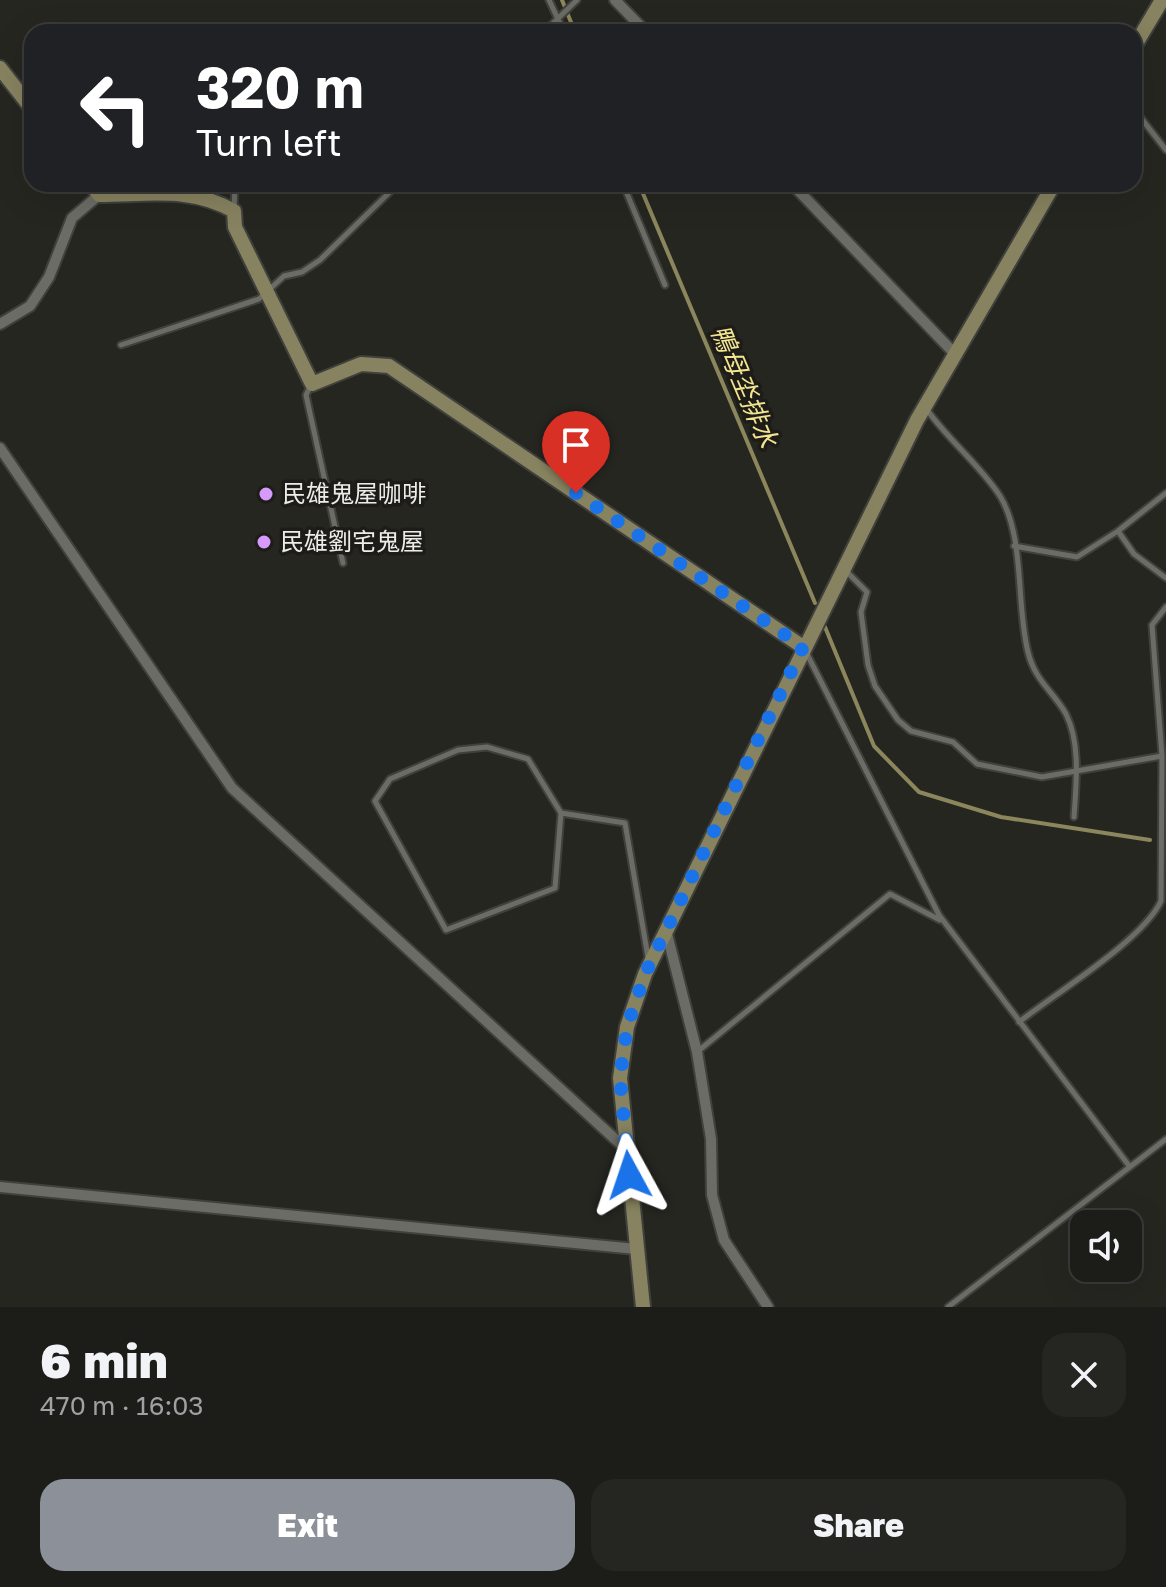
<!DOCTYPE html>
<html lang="en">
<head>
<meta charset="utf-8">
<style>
  :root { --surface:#1c1c19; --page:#252522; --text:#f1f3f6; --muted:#a0a1a2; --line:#3a3a38; --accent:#8c9099 }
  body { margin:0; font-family:"Golos Text","Noto Sans TC",sans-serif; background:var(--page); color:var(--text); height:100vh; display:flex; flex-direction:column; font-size:30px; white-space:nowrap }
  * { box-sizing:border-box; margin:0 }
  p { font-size:26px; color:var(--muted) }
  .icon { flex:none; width:44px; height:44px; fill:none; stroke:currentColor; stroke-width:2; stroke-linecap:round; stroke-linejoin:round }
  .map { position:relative; height:1307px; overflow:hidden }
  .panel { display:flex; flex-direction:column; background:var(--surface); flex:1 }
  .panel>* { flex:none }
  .banner { position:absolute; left:24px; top:24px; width:1118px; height:168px; border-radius:24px; box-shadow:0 8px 32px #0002,0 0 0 2px var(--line); background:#202124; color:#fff; overflow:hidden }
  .controls { position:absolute; left:1070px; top:1210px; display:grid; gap:16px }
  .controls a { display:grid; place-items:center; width:72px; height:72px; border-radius:16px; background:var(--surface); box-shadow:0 8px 32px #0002,0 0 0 2px var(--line); font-size:40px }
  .pin { position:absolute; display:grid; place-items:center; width:68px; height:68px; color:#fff; margin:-82px -34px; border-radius:50% 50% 50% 0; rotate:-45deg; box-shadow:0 0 8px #0007 }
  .pin .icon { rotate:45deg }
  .me { position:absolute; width:88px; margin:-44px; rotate:355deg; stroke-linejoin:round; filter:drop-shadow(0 0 6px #0008) }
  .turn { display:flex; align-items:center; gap:28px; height:168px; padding:0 40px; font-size:36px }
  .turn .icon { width:104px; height:104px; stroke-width:2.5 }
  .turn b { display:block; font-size:56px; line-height:68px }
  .round { display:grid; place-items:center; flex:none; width:84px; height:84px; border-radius:24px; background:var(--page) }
  .headline { display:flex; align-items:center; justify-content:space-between; height:136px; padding:0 40px }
  h1 { font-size:48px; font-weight:800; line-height:60px }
  .action { display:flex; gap:16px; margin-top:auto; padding:16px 40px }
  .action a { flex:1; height:92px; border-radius:24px; background:var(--accent); color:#fff; font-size:32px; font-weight:800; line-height:92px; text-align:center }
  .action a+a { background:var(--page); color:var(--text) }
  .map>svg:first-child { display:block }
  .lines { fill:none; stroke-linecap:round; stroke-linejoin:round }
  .stream { stroke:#8c865c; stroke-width:4 }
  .lane-casing { stroke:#40403c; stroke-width:9 }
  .street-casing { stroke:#40403c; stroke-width:14 }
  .secondary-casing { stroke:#40403c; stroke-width:18 }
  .lane { stroke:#6c6c67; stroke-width:5 }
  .street { stroke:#6c6c67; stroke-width:10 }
  .secondary { stroke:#87825f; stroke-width:14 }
  .route { stroke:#1a73e8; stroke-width:14; stroke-dasharray:0 25.2 }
  .poi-dot { fill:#d69bfa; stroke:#1d1c18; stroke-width:3 }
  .labels { text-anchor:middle; stroke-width:7; stroke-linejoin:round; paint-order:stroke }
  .poi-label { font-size:24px; fill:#ecece9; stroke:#1d1c18; text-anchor:start }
  .water-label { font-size:26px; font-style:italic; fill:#f3e590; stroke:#1d1c18 }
</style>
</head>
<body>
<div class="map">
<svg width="1166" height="1307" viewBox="0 0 1166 1307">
  <rect width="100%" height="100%" fill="#262621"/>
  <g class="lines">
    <path class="stream" d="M 562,0 L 575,32
      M 639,184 L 815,603
      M 825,627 L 874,746 L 919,792 L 1001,817 L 1150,840"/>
    <defs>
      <path id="lane" d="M 549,0 L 564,32
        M 544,32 L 577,0
        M 1134,109 L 1166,150
        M 623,184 L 665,285
        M 234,210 L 235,184
        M 121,345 L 259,299 L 284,276 L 302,272 L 320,260 L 398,184
        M 311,385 L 306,395 L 343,563
        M 925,407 C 947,439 980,465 1000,496 C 1025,537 1016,606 1028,652 C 1035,681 1053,691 1066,714 C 1081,744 1076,785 1074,817
        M 1118,531 L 1134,554 L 1166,578
        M 1014,546 L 1077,557 L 1118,531 L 1166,493
        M 847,572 L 867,592 L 861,612 L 868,665 L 875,686 L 898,720 L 911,731 L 953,742 L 977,764 L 1042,777 L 1162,756
        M 806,652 L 939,915 L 1130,1167
        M 561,813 L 528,759 L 487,747 L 458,750 L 390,779 L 375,801 L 446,930 L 555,888 L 561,813 L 625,823 L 648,957
        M 1019,1022 C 1056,993 1143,940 1161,901 L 1162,756 L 1152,625 L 1166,607
        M 697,1052 L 890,894 L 940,920
        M 948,1307 L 1166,1139"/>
      <path id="street" d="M 615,0 L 646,32
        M 792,184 L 955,354
        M 0,324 L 30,306 L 49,277 L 72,218 L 99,195
        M 0,448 L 232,788 L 627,1150
        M 666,930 L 697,1052 L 711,1139 L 712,1195 L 724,1240 L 768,1307
        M 0,1187 L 636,1249"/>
      <path id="secondary" d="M 1134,47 L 1162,0
        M 0,68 L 32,109
        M 91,184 L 99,195 C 148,195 190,186 234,211 L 235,227 L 312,384 L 361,364 L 389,366 L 803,647
        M 643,1307 L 620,1078 L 627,1027 L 645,974 L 917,420 L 1054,184"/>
    </defs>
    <use href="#lane" class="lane-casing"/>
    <use href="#street" class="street-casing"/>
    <use href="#secondary" class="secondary-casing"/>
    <use href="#lane" class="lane"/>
    <use href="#street" class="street"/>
    <use href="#secondary" class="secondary"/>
  </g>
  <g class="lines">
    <path class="route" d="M 576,493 L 803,647 L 645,974 L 627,1027 L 620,1078 L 629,1175"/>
  </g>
  <g class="poi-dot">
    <circle cx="266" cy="494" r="8"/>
    <circle cx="264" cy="542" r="8"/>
  </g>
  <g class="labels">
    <g class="poi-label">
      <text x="282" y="502">民雄鬼屋咖啡</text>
      <text x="280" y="550">民雄劉宅鬼屋</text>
    </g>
    <g class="water-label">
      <text transform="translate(744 386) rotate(67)" y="9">鴨母坔排水</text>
    </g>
  </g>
</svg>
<div class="controls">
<a><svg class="icon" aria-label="sound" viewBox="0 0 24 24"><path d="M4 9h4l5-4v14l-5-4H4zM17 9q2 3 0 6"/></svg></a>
</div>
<div class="pin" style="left:576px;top:493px;background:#d93025"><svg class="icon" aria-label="arrive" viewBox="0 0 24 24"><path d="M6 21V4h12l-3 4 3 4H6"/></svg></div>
<svg class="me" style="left:629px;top:1175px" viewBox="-20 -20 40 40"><path d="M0-17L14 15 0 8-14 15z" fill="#1a73e8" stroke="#fff" stroke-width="4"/></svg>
<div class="banner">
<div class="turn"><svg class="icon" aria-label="left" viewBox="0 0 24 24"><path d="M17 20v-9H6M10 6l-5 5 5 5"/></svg><div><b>320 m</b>Turn left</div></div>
</div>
</div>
<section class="panel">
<div class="headline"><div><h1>6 min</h1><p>470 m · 16:03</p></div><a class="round"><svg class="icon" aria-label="close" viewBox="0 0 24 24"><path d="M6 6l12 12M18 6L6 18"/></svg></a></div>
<div class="action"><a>Exit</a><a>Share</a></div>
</section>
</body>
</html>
